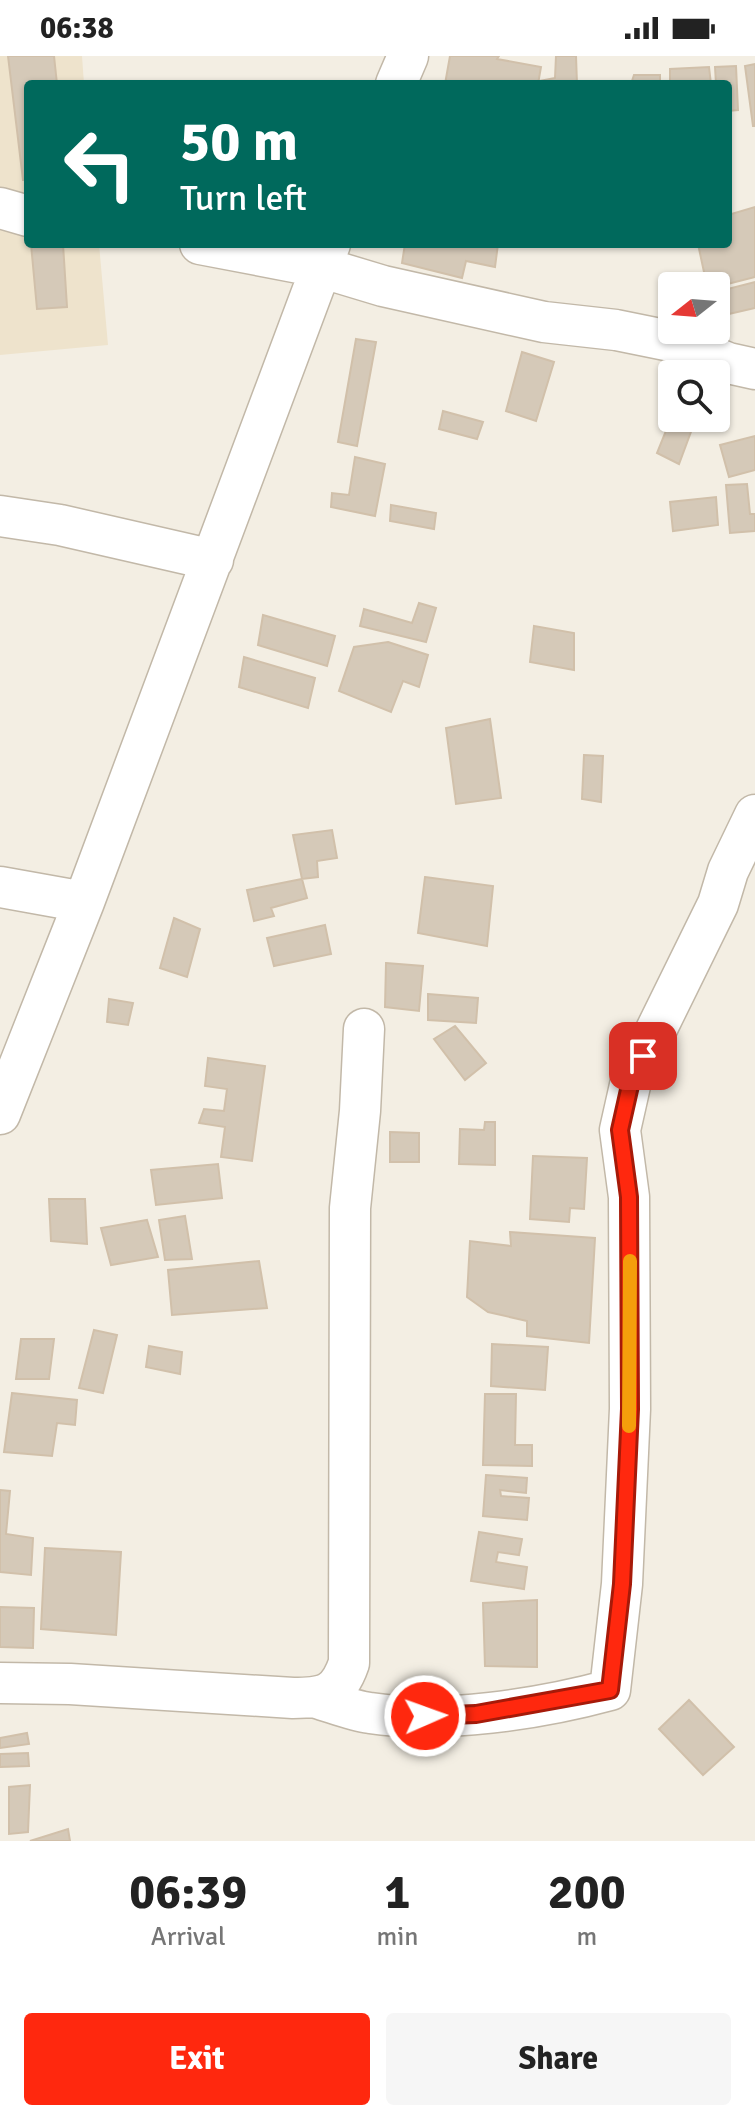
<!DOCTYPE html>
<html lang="en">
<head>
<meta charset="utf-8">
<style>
  :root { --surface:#fff; --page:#f6f6f6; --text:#222; --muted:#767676; --accent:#ff280e }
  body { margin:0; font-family:Signika,sans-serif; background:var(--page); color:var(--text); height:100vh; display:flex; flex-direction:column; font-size:30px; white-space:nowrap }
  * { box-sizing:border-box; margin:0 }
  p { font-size:26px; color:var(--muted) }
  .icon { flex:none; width:44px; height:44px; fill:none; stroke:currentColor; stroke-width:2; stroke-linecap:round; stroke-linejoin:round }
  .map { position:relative; height:1785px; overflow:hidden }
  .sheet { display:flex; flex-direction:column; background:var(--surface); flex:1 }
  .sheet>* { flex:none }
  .hud { position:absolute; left:24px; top:24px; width:708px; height:168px; border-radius:8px; box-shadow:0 2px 6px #0004; background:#00695c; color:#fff; overflow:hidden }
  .needle { width:52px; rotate:253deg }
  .controls { position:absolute; left:658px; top:216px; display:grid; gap:16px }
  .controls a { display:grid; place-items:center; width:72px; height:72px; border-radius:8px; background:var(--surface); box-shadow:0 2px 6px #0004; font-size:40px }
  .pin { position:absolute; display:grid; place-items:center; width:68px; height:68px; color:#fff; margin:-34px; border-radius:16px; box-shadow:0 4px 12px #0006 }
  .me { position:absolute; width:88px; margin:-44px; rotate:88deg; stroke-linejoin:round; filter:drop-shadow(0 0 6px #0008) }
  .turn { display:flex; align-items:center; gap:28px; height:168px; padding:0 24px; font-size:36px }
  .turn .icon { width:104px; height:104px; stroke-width:2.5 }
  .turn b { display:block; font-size:56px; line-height:68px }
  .eta { display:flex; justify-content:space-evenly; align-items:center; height:136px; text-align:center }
  .eta b { font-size:48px; font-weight:700; line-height:56px }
  .button { display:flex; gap:16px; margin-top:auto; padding:16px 24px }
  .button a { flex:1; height:92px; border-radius:8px; background:var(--accent); color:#fff; font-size:32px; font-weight:700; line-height:92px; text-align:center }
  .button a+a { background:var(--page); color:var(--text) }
  .status { display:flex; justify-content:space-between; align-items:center; height:56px; padding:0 40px; background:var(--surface); direction:ltr }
  .status svg { height:22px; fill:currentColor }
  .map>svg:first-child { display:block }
  .education { fill:#eee3cc }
  .building { fill:#d5c9b8; stroke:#d1c0aa; stroke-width:2 }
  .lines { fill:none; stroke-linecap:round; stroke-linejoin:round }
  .minor-casing { stroke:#c2b8a8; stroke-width:43 }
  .minor { stroke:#fff; stroke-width:40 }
  .route-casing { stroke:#a61a09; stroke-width:20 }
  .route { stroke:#ff280e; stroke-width:14 }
  .slow { stroke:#f59e0b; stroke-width:14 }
</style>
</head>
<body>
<div class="status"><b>06:38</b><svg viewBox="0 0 49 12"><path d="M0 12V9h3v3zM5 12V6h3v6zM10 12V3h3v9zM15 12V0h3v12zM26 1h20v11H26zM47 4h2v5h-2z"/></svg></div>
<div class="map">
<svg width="755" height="1785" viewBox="0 0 755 1785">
  <rect width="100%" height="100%" fill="#f3eee3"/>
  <path class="education" d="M 0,0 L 82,0 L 84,28 L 28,28 L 28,188 L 99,188 L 108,289 L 0,299 Z"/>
  <path class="building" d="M 8,0 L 54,0 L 57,28 L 28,28 L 28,124 L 23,124 Z
    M 450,0 L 499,0 L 497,3 L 541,11 L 538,28 L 445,28 Z
    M 556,0 L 576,0 L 577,28 L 539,28 L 539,25 L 555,22 Z
    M 755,8 L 755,70 L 753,70 L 745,10 Z
    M 736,10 L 738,54 L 728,55 L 728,28 L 716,28 L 715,11 Z
    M 709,11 L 711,28 L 670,28 L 670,13 Z
    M 634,19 L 660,19 L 660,28 L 631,28 Z
    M 755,151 L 755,221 L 716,231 L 707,230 L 698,188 L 728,188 L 728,159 Z
    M 31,188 L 63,188 L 67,251 L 37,253 Z
    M 405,188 L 498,188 L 495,211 L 466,205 L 462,222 L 402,207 Z
    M 755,226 L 755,252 L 716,261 L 716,236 Z
    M 356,283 L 376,286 L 357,390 L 338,386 Z
    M 522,296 L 554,306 L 536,365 L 506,355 Z
    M 443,355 L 483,366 L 477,383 L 439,373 Z
    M 672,360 L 695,365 L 679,408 L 657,397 Z
    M 755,380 L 755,414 L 729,421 L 720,389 Z
    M 355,401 L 385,408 L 375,460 L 331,451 L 332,437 L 349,439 Z
    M 747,428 L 750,458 L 755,458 L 755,475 L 730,477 L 726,429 Z
    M 716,441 L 718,469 L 673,475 L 670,446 Z
    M 391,449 L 436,457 L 434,473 L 390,465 Z
    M 419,547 L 436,552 L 426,586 L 360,570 L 364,553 L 412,567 Z
    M 263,559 L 335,580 L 327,610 L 258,589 Z
    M 534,570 L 574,577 L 574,614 L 530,606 Z
    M 388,586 L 428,599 L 419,631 L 403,625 L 391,656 L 339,635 L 354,591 Z
    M 244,601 L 315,622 L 308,652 L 239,631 Z
    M 490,663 L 501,742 L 456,748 L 446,672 Z
    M 584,699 L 603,700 L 601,746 L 582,743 Z
    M 332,774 L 337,802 L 317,805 L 318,821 L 302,823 L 293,779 Z
    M 425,821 L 493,830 L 487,890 L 418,877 Z
    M 302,823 L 307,842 L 271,852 L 274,860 L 254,865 L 247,834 Z
    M 174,862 L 200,873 L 187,921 L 160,912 Z
    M 325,869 L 331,898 L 274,910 L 267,882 Z
    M 386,907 L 423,910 L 419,955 L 385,951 Z
    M 428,938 L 478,942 L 476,967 L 428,964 Z
    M 109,943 L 133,947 L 128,969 L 107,966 Z
    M 455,970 L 486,1007 L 465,1024 L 434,983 Z
    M 208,1002 L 265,1010 L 252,1105 L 221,1101 L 225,1071 L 199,1067 L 204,1053 L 224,1055 L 227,1033 L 205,1030 Z
    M 485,1066 L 495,1066 L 495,1109 L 459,1108 L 460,1073 L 484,1074 Z
    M 390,1076 L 419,1077 L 419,1106 L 390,1106 Z
    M 533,1100 L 587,1102 L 584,1153 L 570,1152 L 569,1166 L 530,1163 Z
    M 218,1108 L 222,1142 L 156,1149 L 151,1114 Z
    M 49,1143 L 85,1143 L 87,1188 L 51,1185 Z
    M 185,1160 L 192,1203 L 165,1204 L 159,1164 Z
    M 147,1164 L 158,1201 L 111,1209 L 101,1172 Z
    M 510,1176 L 595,1182 L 589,1287 L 527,1280 L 527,1265 L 488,1256 L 467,1241 L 470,1185 L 511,1190 Z
    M 259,1205 L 267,1252 L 172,1259 L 168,1214 Z
    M 94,1274 L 117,1279 L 103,1337 L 79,1332 Z
    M 21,1283 L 54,1283 L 49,1323 L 16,1323 Z
    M 492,1288 L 548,1291 L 545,1334 L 491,1330 Z
    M 149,1290 L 182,1296 L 180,1318 L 146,1311 Z
    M 12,1337 L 77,1344 L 75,1369 L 57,1367 L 52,1400 L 4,1396 Z
    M 485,1338 L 516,1338 L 515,1389 L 532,1389 L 532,1410 L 483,1409 Z
    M 486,1419 L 527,1422 L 526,1437 L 500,1434 L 501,1440 L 529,1442 L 527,1464 L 483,1460 Z
    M 0,1434 L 10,1435 L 6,1478 L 33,1482 L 31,1519 L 0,1516 Z
    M 479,1476 L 522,1483 L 519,1499 L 498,1496 L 496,1506 L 527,1511 L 524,1533 L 471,1525 Z
    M 45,1492 L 121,1496 L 116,1579 L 41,1573 Z
    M 537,1544 L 537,1611 L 485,1610 L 483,1547 Z
    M 0,1551 L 34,1552 L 33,1592 L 0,1591 Z
    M 689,1644 L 734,1691 L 703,1719 L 659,1673 Z
    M 27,1677 L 29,1688 L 0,1692 L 0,1682 Z
    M 28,1697 L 29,1710 L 0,1711 L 0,1698 Z
    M 30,1729 L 28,1776 L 9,1778 L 9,1731 Z
    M 68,1773 L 70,1785 L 30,1785 Z"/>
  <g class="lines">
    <defs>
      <path id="minor" d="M 396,28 L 408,0
        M 0,152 L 28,160
        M 200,188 L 320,211 L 383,230 L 544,266 L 616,274 L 680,287 L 728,307 L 755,313
        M 0,460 L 60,469 L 213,504
        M 0,831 L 84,846
        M 0,1058 L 84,846 L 330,188
        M 0,1627 L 70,1628 L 293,1642 C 325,1642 338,1639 349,1607 L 350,1152 L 360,1055 L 364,973
        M 317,1642 C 334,1647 353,1655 370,1657 C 442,1668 540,1653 610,1634 L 622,1528 L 630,1353 L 629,1141 L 620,1074 L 631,1025 L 718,848 L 728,815 L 755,759"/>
    </defs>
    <use href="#minor" class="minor-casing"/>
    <use href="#minor" class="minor"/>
  </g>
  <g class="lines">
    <defs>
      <path id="route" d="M 425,1660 L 476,1658 L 610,1634 L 622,1528 L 630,1353 L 629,1141 L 620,1074 L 631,1025 L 643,1000"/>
    </defs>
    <use href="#route" class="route-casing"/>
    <use href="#route" class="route"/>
    <path class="slow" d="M 629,1370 L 630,1205"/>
  </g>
</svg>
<div class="controls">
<a><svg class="needle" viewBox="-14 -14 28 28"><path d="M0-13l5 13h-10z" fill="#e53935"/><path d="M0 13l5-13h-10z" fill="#767676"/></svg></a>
<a><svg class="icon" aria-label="search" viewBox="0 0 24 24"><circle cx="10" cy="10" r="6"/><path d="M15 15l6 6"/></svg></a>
</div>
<div class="pin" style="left:643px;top:1000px;background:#d93025"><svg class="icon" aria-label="arrive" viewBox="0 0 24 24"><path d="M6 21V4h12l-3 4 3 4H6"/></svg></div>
<svg class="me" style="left:425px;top:1660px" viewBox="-20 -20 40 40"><circle r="17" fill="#ff280e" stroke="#fff" stroke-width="3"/><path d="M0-11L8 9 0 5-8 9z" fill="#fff"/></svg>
<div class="hud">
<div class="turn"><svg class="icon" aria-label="left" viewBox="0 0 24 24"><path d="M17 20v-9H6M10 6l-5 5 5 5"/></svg><div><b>50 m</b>Turn left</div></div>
</div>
</div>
<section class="sheet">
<div class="eta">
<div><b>06:39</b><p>Arrival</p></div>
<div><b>1</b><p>min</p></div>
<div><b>200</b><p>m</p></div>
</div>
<div class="button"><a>Exit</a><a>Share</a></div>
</section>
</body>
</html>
